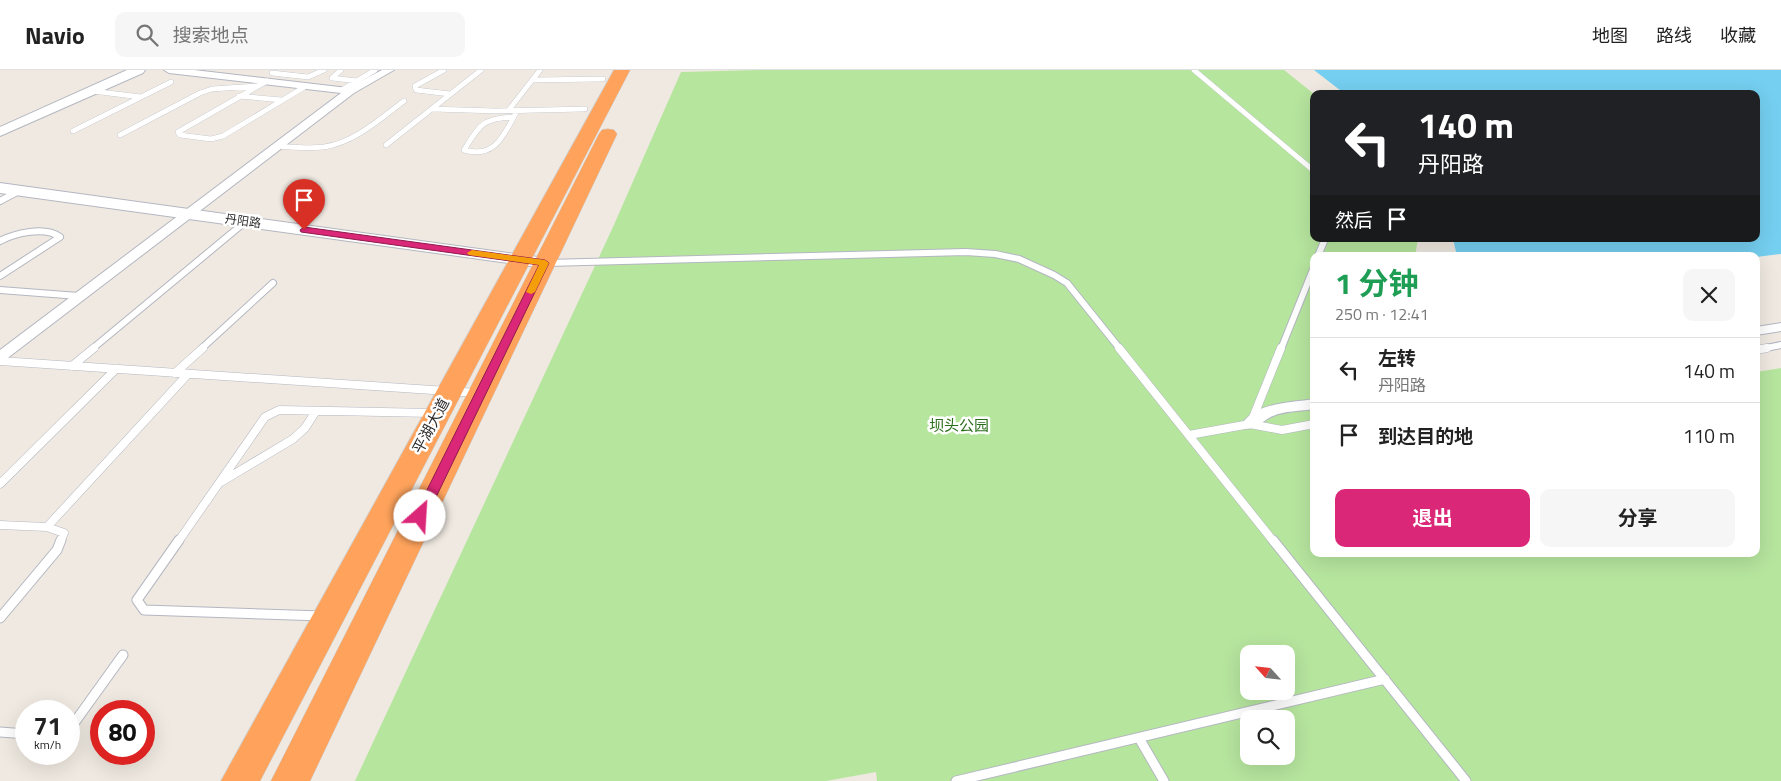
<!DOCTYPE html>
<html lang="zh">
<head>
<meta charset="utf-8">
<style>
  :root { --surface:#fff; --page:#f6f6f6; --text:#222; --muted:#767676; --line:#e0e0e0; --accent:#db2777 }
  body { margin:0; font-family:"Titillium Web","Noto Sans SC",sans-serif; background:var(--page); color:var(--text); height:100vh; display:flex; flex-direction:column; font-size:19px; white-space:nowrap }
  * { box-sizing:border-box; margin:0 }
  p { font-size:16px; color:var(--muted) }
  .icon { flex:none; width:28px; height:28px; fill:none; stroke:currentColor; stroke-width:2; stroke-linecap:round; stroke-linejoin:round }
  .map { position:relative; flex:1; overflow:hidden }
  .side { position:absolute; left:1310px; top:182px; width:450px; height:305px; display:flex; flex-direction:column; background:var(--surface); border-radius:10px; box-shadow:0 5px 20px #0002 }
  .side>* { flex:none }
  .guide { position:absolute; left:1310px; top:20px; width:450px; height:152px; border-radius:10px; box-shadow:0 5px 20px #0002; background:#202124; color:#fff; overflow:hidden }
  .needle { width:32px; rotate:297deg }
  .controls { position:absolute; left:1240px; top:575px; display:grid; gap:10px }
  .controls a { display:grid; place-items:center; width:55px; height:55px; border-radius:10px; background:var(--surface); box-shadow:0 5px 20px #0002; font-size:25px }
  .speed { position:absolute; left:15px; top:630px; display:flex; gap:10px; font-size:25px; font-weight:700; text-align:center }
  .speed>* { display:grid; place-content:center; width:65px; height:65px; border-radius:50%; background:var(--surface); box-shadow:0 5px 20px #0002; line-height:1 }
  .speed small { font-size:12px; font-weight:400 }
  .speed .limit { border:8px solid #d22; background:#fff; color:#111 }
  .pin { position:absolute; display:grid; place-items:center; width:42px; height:42px; color:#fff; margin:-51px -21px; border-radius:50% 50% 50% 0; rotate:-45deg; box-shadow:0 0 5px #0007 }
  .pin .icon { rotate:45deg }
  .me { position:absolute; width:55px; margin:-28px; rotate:26deg; stroke-linejoin:round; filter:drop-shadow(0 0 4px #0008) }
  .turn { display:flex; align-items:center; gap:18px; height:105px; padding:0 25px; font-size:22px }
  .turn .icon { width:65px; height:65px; stroke-width:2.5 }
  .turn b { display:block; font-size:35px; line-height:42px }
  .then { display:flex; align-items:center; height:48px; padding:0 25px; background:#0003; gap:10px; font-size:19px }
  .round { display:grid; place-items:center; flex:none; width:52px; height:52px; border-radius:10px; background:var(--page) }
  .headline { display:flex; align-items:center; justify-content:space-between; height:85px; padding:0 25px }
  h1 { font-size:30px; font-weight:700; line-height:38px; color:#1e9e55 }
  .cta { display:flex; gap:10px; margin-top:auto; padding:10px 25px }
  .cta a { flex:1; height:58px; border-radius:10px; background:var(--accent); color:#fff; font-size:20px; font-weight:700; line-height:58px; text-align:center }
  .cta a+a { background:var(--page); color:var(--text) }
  ul { padding:0; list-style:none }
  li { display:flex; align-items:center; gap:15px; height:65px; padding:0 25px; border-top:1px solid var(--line) }
  li div { flex:1 }
  li b { display:block; font-size:19px }
  li em { font-style:normal }
  header { display:flex; align-items:center; gap:30px; box-sizing:border-box; height:70px; padding:0 25px; background:var(--surface); border-bottom:1px solid var(--line) }
  header strong { font-size:24px }
  nav { display:flex; gap:28px; margin-inline-start:auto; font-size:18px }
  .search { width:350px; height:45px; background:var(--page); display:flex; align-items:center; gap:12px; box-sizing:border-box; padding:0 18px; border-radius:10px; color:var(--muted); font-size:19px }
  .map>svg:first-child { display:block }
  .green { fill:#b6e59e; fill-rule:evenodd }
  .water { fill:#75cff0 }
  .lines { fill:none; stroke-linecap:round; stroke-linejoin:round }
  .lane-far3-casing { stroke:#b4b7c1; stroke-width:5.5 }
  .lane-far2-casing { stroke:#b4b7c1; stroke-width:8 }
  .lane-far1-casing { stroke:#b4b7c1; stroke-width:9 }
  .lane-casing { stroke:#b4b7c1; stroke-width:11 }
  .street-casing { stroke:#b4b7c1; stroke-width:2 }
  .secondary-casing { stroke:#b4b7c1; stroke-width:2 }
  .highway-casing { stroke:#c9c9c9; stroke-width:1 }
  .lane-far3 { stroke:#fff; stroke-width:5 }
  .lane-far2 { stroke:#fff; stroke-width:6 }
  .lane-far1 { stroke:#fff; stroke-width:8 }
  .lane { stroke:#fff; stroke-width:9 }
  .street { fill:#fff; fill-rule:evenodd }
  .secondary { fill:#fff; fill-rule:evenodd }
  .highway { fill:#ffa35c; fill-rule:evenodd }
  .route { fill:#db2777; stroke:#8e194d }
  .slow { fill:#f59e0b }
  .labels { text-anchor:middle; stroke-width:5; stroke-linejoin:round; paint-order:stroke }
  .far-street-label { font-size:12px; fill:#2e2e2e; stroke:#fff }
  .street-label { font-size:15px; fill:#2e2e2e; stroke:#fff }
  .park-label { font-size:15px; fill:#2c6e1b; stroke:#fff }
</style>
</head>
<body>
<header>
<strong>Navio</strong>
<div class="search"><svg class="icon" aria-label="search" viewBox="0 0 24 24"><circle cx="10" cy="10" r="6"/><path d="M15 15l6 6"/></svg>搜索地点</div>
<nav><a>地图</a><a>路线</a><a>收藏</a></nav>
</header>
<div class="map">
<svg width="1781" height="711" viewBox="0 0 1781 711">
  <rect width="100%" height="100%" fill="#efe9e1"/>
  <path class="green" d="M 758,0 L 1284,0 L 1314,24 L 1314,169 L 1418,169 L 1415,186 L 1314,186 L 1314,484 L 1756,484 L 1756,302 L 1781,298 L 1781,711 L 877,711 L 876,702 L 826,711 L 355,711 L 613,157 L 681,2 ZM 1249,584 L 1286,584 L 1286,621 L 1249,621 ZM 1249,649 L 1286,649 L 1286,686 L 1249,686 Z"/>
  <path class="water" d="M 1314,0 L 1781,0 L 1781,184 L 1756,187 L 1457,186 L 1453,169 L 1756,169 L 1756,24 L 1345,24 Z"/>
  <g class="lines">
    <defs>
      <path id="lane-far3" d="M 341,0 L 332,8 L 357,11
        M 444,0 L 415,16 L 416,20 L 450,24
        M 1194,0 L 1314,101
        M 272,3 L 308,7 L 324,0
        M 532,10 L 603,9
        M 267,11 L 178,62 L 180,65 L 211,69 L 223,66 L 306,16
        M 342,20 L 375,0
        M 92,21 L 141,27
        M 239,26 L 282,30
        M 432,39 L 496,41 L 585,39
        M 508,41 L 540,0
        M 513,47 C 482,48 480,55 464,80 C 496,89 504,64 517,41
        M 73,61 L 171,12
        M 120,65 L 200,23 L 212,19 L 257,16
        M 386,75 L 481,0
        M 277,76 C 292,77 308,79 324,77 C 355,72 380,49 404,31
        M 12,125 L 19,121"/>
      <path id="lane-far2" d="M 0,131 L 15,123
        M 0,171 C 15,163 45,156 60,167 L 0,206
        M 1318,186 L 1325,169
        M 547,193 L 966,182 L 995,184 L 1019,189 L 1054,205 L 1067,213 L 1120,279
        M 0,220 L 79,226
        M 92,279 L 245,152
        M 201,279 L 273,213
        M 1281,279 L 1314,197
        M 1761,279 L 1781,275"/>
      <path id="lane-far1" d="M 1119,278 L 1274,472
        M 1756,280 L 1767,278
        M 0,291 L 477,323
        M 72,296 L 94,278
        M 175,303 L 203,278
        M 1252,350 L 1281,278
        M 1189,365 L 1250,354 L 1282,360 L 1314,354
        M 221,412 L 293,369 L 305,358 L 316,341
        M 0,414 L 116,299
        M 0,455 L 47,457 L 64,463 L 60,472
        M 47,457 L 188,304
        M 178,472 L 265,347 L 279,340 L 433,343"/>
      <path id="lane" d="M 179,470 L 137,530 L 144,540 L 322,546
        M 1273,470 L 1466,711
        M 0,548 L 57,480 L 61,470
        M 69,657 L 72,656 L 123,585
        M 0,662 L 26,664
        M 1139,668 L 1164,711
        M 956,711 L 1385,609"/>
      <path id="street" d="M 164,0 L 194,0 L 348,18 L 382,0 L 394,0 L 354,23 L 5,290 L 0,292 L 0,280 L 341,23 L 169,3 Z
        M 1781,253 L 1781,261 L 1756,265 L 1756,257 Z
        M 1314,329 L 1314,339 C 1301,341 1284,341 1273,346 C 1262,350 1257,361 1244,358 L 1242,354 C 1256,332 1291,333 1314,329 Z"/>
      <path id="secondary" d="M 127,0 L 145,0 L 143,3 L 0,66 L 0,57 Z
        M 0,113 L 545,188 L 551,189 L 554,193 L 551,197 L 545,198 L 0,123 Z"/>
      <path id="highway" d="M 614,0 L 630,0 L 260,711 L 221,711 Z
        M 608,59 L 614,60 L 617,64 L 310,711 L 271,711 L 599,64 L 602,60 Z"/>
    </defs>
    <use href="#lane-far3" class="lane-far3-casing"/>
    <use href="#lane-far2" class="lane-far2-casing"/>
    <use href="#lane-far1" class="lane-far1-casing"/>
    <use href="#lane" class="lane-casing"/>
    <use href="#street" class="street-casing"/>
    <use href="#secondary" class="secondary-casing"/>
    <use href="#highway" class="highway-casing"/>
    <use href="#lane-far3" class="lane-far3"/>
    <use href="#lane-far2" class="lane-far2"/>
    <use href="#lane-far1" class="lane-far1"/>
    <use href="#lane" class="lane"/>
    <use href="#street" class="street"/>
    <use href="#secondary" class="secondary"/>
    <use href="#highway" class="highway"/>
  </g>
  <path class="route" d="M 304,157 L 545,190 L 549,193 L 425,450 L 416,450 L 414,446 L 539,195 L 301,162 L 300,160 Z"/>
  <path class="slow" d="M 472,180 L 545,190 L 549,193 L 535,222 L 531,224 L 526,222 L 539,195 L 469,185 L 467,183 Z"/>
  <g class="labels">
    <g class="far-street-label">
      <text transform="translate(243 151) rotate(8)" y="4">丹阳路</text>
    </g>
    <g class="street-label">
      <text transform="translate(431 356) rotate(-62)" y="5">平湖大道</text>
    </g>
    <g class="park-label">
      <text x="959" y="361">坝头公园</text>
    </g>
  </g>
</svg>
<div class="controls">
<a><svg class="needle" viewBox="-14 -14 28 28"><path d="M0-13l5 13h-10z" fill="#e53935"/><path d="M0 13l5-13h-10z" fill="#767676"/></svg></a>
<a><svg class="icon" aria-label="search" viewBox="0 0 24 24"><circle cx="10" cy="10" r="6"/><path d="M15 15l6 6"/></svg></a>
</div>
<div class="speed"><div>71<small>km/h</small></div><div class="limit">80</div></div>
<div class="pin" style="left:304px;top:160px;background:#d93025"><svg class="icon" aria-label="arrive" viewBox="0 0 24 24"><path d="M6 21V4h12l-3 4 3 4H6"/></svg></div>
<svg class="me" style="left:420px;top:446px" viewBox="-20 -20 40 40"><circle r="19" fill="#fff"/><path d="M0-13L10 11 0 6-10 11z" fill="#db2777"/></svg>
<div class="guide">
<div class="turn"><svg class="icon" aria-label="left" viewBox="0 0 24 24"><path d="M17 20v-9H6M10 6l-5 5 5 5"/></svg><div><b>140 m</b>丹阳路</div></div>
<div class="then">然后<svg class="icon" aria-label="arrive" viewBox="0 0 24 24"><path d="M6 21V4h12l-3 4 3 4H6"/></svg></div>
</div>
<section class="side">
<div class="headline"><div><h1>1 分钟</h1><p>250 m · 12:41</p></div><a class="round"><svg class="icon" aria-label="close" viewBox="0 0 24 24"><path d="M6 6l12 12M18 6L6 18"/></svg></a></div>
<ul>
<li><svg class="icon" aria-label="left" viewBox="0 0 24 24"><path d="M17 20v-9H6M10 6l-5 5 5 5"/></svg><div><b>左转</b><p>丹阳路</p></div><em>140 m</em></li>
<li><svg class="icon" aria-label="arrive" viewBox="0 0 24 24"><path d="M6 21V4h12l-3 4 3 4H6"/></svg><div><b>到达目的地</b></div><em>110 m</em></li>
</ul>
<div class="cta"><a>退出</a><a>分享</a></div>
</section>
</div>
</body>
</html>
